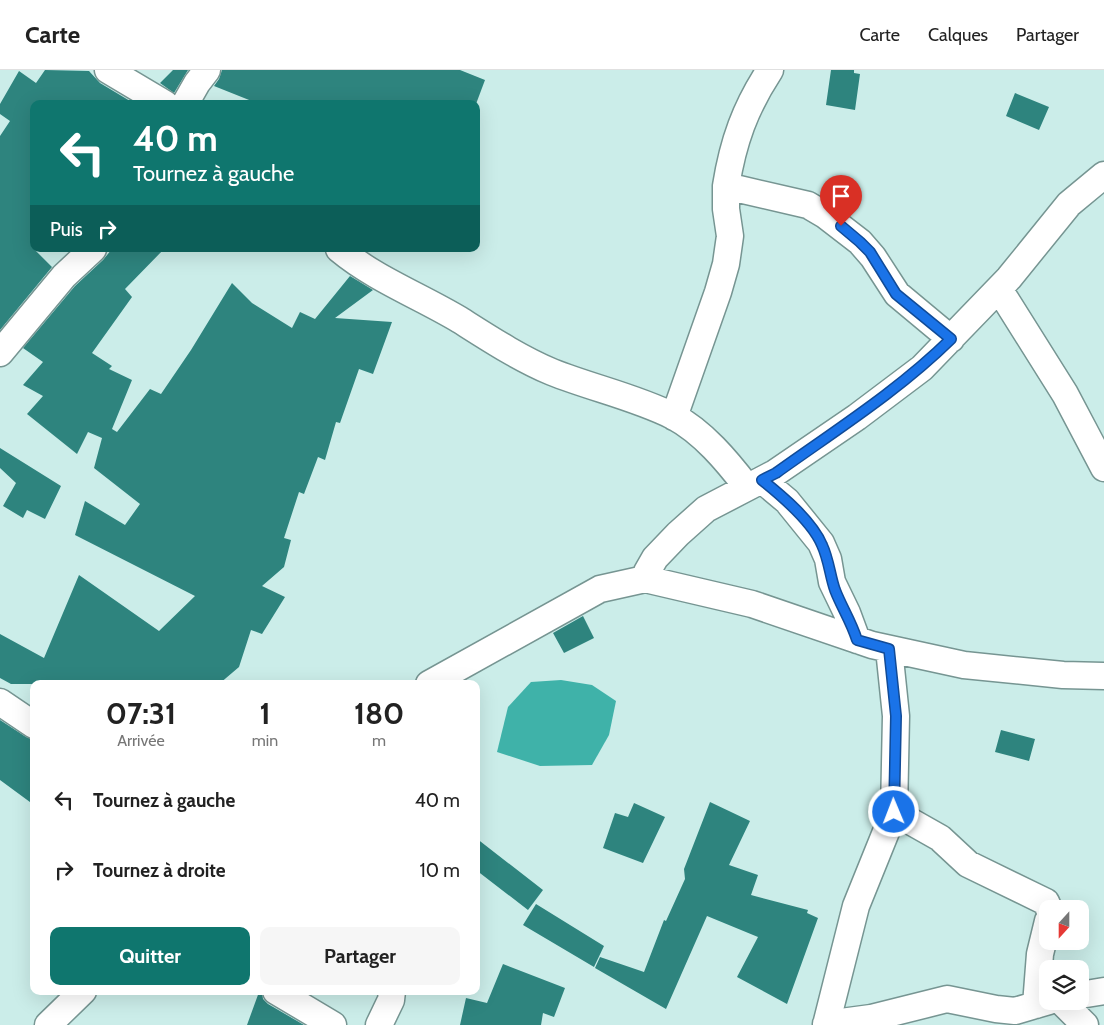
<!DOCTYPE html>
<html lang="fr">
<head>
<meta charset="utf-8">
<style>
  :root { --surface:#fff; --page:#f6f6f6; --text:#222; --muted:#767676; --line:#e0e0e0; --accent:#0f766e }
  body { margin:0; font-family:Cabin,sans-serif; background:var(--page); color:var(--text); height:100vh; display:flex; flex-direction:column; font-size:19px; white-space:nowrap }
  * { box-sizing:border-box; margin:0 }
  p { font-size:16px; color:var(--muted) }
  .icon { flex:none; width:28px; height:28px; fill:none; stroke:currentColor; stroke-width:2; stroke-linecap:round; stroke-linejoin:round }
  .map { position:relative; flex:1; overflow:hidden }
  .details { position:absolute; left:30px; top:610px; width:450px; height:315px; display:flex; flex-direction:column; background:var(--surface); border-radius:10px; box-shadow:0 5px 20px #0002 }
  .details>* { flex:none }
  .guide { position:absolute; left:30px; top:30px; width:450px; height:152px; border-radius:10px; box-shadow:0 5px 20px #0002; background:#0f766e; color:#fff; overflow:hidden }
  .needle { width:32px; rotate:201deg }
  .buttons { position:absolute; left:1039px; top:830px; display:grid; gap:10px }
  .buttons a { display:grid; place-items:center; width:50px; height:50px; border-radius:10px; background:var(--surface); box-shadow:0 5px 20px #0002; font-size:25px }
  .pin { position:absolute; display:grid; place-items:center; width:42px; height:42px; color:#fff; margin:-51px -21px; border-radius:50% 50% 50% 0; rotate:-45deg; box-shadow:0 0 5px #0007 }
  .pin .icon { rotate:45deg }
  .me { position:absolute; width:55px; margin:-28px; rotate:359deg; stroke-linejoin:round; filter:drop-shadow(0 0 4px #0008) }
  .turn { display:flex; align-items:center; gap:18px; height:105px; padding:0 20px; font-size:22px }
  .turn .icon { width:65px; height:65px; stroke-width:2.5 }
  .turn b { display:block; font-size:35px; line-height:42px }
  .then { display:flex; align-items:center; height:48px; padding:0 20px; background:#0003; gap:10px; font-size:19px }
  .eta { display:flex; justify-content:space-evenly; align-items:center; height:85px; text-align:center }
  .eta b { font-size:30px; font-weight:700; line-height:35px }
  .primary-button { display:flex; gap:10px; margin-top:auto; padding:10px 20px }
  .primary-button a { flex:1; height:58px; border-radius:10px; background:var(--accent); color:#fff; font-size:20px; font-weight:700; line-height:58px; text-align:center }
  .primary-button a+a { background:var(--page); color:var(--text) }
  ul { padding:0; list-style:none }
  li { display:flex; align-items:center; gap:15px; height:70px; padding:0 20px }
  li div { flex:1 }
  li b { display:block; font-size:19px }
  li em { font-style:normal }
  header { display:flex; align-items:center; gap:30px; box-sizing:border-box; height:70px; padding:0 25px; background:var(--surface); border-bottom:1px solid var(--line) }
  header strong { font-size:24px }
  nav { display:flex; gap:28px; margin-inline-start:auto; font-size:18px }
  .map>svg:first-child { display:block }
  .water { fill:#3fb2a9 }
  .building { fill:#2e847e }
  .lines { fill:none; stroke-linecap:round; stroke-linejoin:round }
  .street-casing { stroke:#769592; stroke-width:29 }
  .street { stroke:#fff; stroke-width:26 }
  .route-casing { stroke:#114b97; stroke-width:12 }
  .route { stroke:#1a73e8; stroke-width:9 }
</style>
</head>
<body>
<header>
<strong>Carte</strong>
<nav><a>Carte</a><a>Calques</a><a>Partager</a></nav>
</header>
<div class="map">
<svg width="1104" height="955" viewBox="0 0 1104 955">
  <rect width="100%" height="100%" fill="#cbede9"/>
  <path class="water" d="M 561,610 L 592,615 L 616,631 L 609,665 L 592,695 L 540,696 L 497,682 L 508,637 L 531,612 Z"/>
  <path class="building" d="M 45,0 L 89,1 L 100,13 L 135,34 L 34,34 L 34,179 L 52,197 L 0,260 L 0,66 L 10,51 L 0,44 L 0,34 L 19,1 L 36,13 Z
    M 173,0 L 188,0 L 174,23 L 160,13 Z
    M 222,0 L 460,0 L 485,10 L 476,34 L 259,34 L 214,16 L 219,9 Z
    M 831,0 L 854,0 L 854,3 L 860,4 L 855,40 L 826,35 Z
    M 1015,23 L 1049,37 L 1039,60 L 1006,46 Z
    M 112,179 L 164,179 L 125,219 L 132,227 L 92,283 L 112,296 L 109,299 L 132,310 L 112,359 L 117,362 L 150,319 L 161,324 L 191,280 L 232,213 L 252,233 L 292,258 L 300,242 L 315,249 L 350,206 L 373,220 L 335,248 L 392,252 L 373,304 L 359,299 L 340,353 L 336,352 L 325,390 L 318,387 L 304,424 L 299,422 L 284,468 L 291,470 L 284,497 L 262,516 L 285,527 L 262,564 L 251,560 L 239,597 L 219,614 L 11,614 L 0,608 L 0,564 L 44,588 L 79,505 L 159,561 L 195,526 L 75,465 L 85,431 L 125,455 L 140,434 L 94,398 L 102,368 L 88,362 L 77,384 L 27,344 L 43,326 L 23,315 L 43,292 L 23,278 L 75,216 L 103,190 Z
    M 0,378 L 61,416 L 45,449 L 27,440 L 23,448 L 3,436 L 16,413 L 0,398 Z
    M 583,546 L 594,568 L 564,583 L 553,563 Z
    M 0,650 L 26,667 L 34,670 L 34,735 L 0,710 Z
    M 1001,660 L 1035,669 L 1029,691 L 995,682 Z
    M 710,732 L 750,751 L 729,795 L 758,805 L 751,825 L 808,840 L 807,843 L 818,848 L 787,934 L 737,907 L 758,867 L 707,846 L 666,939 L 595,898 L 600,887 L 644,902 L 664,850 L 666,851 L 685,809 L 684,799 Z
    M 634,733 L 665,747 L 643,793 L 603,778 L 615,743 L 628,747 Z
    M 476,768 L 543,820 L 528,840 L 476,800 Z
    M 536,834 L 604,876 L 594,897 L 523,855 Z
    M 503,894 L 565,918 L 554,947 L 543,943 L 541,955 L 460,955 L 466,928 L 487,933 Z
    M 259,922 L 262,923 L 263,929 L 268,934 L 304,955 L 247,955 Z"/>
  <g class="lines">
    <defs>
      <path id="street" d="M 108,0 L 165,34
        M 770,0 C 745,38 733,72 726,116 L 808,135 L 825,145 L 860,172 L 873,187 L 897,224 L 951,269
        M 185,34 L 197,13 L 207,0
        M 339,179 C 375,209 420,226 460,250 C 490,269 519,288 552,302 C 592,318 635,327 673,346 C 703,362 727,391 747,417
        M 999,219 L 1065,324 L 1104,398
        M 0,283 L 64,206 L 93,179
        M 674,347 L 718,222 L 726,194 L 730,166 L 726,139 L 726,116
        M 762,410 L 787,431 L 821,473 L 828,489 L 832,512 L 847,543 L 857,570
        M 645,509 L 752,534 L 872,575 L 964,595 L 1063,605 L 1104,606
        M 429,614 L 600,519 L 645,509 L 647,502 L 655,488 L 678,464 L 706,439 L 775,403 L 857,347 L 922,298 L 1009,208 L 1069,134 L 1104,105
        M 0,632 L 34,655
        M 894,742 L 940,768 L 968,794 L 1046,832 L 1049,839
        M 276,921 L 333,955
        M 1080,925 L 1104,921
        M 1061,931 L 1085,955
        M 1036,935 L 1040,884 L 1048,851
        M 826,954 L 871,948 L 947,929 L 996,939 L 1015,941 L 1049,931
        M 48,955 L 83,921
        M 379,955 L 391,930 L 392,921
        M 826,955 L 856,836 L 894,742 L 896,646 L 889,579"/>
    </defs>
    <use href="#street" class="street-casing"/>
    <use href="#street" class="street"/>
  </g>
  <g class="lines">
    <defs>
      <path id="route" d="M 841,156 L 860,172 L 870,182 L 896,224 L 951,269 C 898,321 836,360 776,403 L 762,410 C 782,426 812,451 822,475 C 829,490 830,506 835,520 C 842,538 851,551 857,570 L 889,579 L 896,646 L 894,742"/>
    </defs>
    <use href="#route" class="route-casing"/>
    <use href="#route" class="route"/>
  </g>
</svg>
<div class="buttons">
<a><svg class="needle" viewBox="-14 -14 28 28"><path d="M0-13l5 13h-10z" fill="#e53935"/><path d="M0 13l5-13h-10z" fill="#767676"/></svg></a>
<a><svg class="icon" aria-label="layers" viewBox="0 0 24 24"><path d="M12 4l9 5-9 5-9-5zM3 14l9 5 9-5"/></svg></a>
</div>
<div class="pin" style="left:841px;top:156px;background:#d93025"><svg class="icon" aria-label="arrive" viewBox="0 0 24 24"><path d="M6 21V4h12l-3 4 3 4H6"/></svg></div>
<svg class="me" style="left:894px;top:742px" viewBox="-20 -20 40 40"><circle r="17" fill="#1a73e8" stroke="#fff" stroke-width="3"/><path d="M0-11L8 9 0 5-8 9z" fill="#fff"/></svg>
<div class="guide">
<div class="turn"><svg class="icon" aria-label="left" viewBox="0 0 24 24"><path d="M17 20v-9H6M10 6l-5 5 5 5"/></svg><div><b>40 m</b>Tournez à gauche</div></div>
<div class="then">Puis<svg class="icon" aria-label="right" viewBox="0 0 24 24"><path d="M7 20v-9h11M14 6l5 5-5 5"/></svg></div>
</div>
<section class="details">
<div class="eta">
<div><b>07:31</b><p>Arrivée</p></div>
<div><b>1</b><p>min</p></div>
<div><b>180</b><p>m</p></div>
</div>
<ul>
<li><svg class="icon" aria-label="left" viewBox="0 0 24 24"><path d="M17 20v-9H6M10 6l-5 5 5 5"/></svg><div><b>Tournez à gauche</b></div><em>40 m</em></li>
<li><svg class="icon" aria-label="right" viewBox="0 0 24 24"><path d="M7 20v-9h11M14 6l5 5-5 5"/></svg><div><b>Tournez à droite</b></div><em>10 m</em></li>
</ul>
<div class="primary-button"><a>Quitter</a><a>Partager</a></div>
</section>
</div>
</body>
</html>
